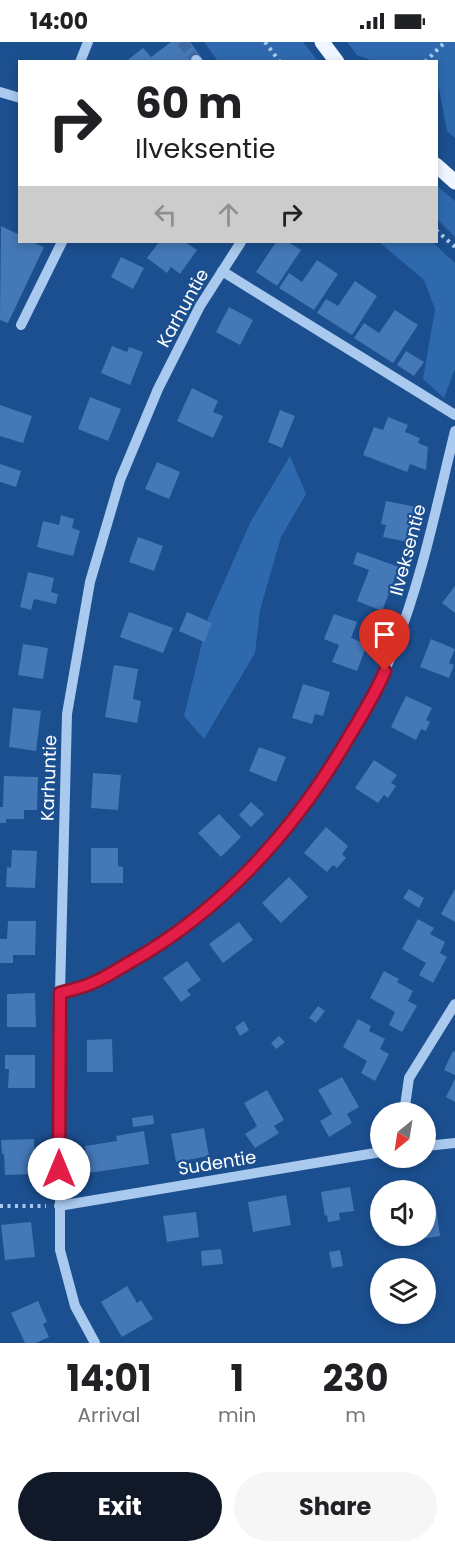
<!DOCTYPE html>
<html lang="en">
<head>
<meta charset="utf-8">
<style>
  :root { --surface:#fff; --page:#f6f6f6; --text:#202124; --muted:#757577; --accent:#111827 }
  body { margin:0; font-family:Poppins,sans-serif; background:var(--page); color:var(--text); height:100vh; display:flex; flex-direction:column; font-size:22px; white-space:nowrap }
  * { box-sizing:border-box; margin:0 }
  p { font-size:20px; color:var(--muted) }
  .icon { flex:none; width:33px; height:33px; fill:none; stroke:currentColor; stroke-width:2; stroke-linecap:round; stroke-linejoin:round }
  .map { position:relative; height:1301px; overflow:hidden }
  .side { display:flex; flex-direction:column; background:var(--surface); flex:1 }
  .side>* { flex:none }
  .guide { position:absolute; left:18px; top:18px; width:420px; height:183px; border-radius:0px; box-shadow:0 3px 9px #0003; background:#fff; color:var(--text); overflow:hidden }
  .needle { width:39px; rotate:210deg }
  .fabs { position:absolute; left:370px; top:1060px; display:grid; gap:12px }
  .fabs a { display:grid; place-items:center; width:66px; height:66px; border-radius:50%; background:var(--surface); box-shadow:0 3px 9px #0003; font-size:30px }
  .pin { position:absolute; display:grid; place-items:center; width:51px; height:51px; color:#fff; margin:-62px -26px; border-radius:50% 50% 50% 0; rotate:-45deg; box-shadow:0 0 6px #0007 }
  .pin .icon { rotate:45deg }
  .me { position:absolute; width:66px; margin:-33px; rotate:0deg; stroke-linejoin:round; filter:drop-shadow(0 0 4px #0008) }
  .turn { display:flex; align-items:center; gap:21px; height:126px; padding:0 18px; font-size:27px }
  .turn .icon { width:78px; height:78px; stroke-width:2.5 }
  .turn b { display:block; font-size:42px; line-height:51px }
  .lanes { display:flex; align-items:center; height:57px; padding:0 18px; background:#0003; justify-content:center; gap:30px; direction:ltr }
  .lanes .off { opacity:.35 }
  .eta { display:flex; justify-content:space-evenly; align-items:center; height:102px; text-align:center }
  .eta b { font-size:36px; font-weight:700; line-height:42px }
  .cta { display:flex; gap:12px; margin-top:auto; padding:12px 18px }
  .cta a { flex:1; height:69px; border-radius:36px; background:var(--accent); color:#fff; font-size:24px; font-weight:700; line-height:69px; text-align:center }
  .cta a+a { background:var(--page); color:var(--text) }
  .status { display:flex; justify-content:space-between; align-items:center; height:42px; padding:0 30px; background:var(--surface); direction:ltr }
  .status svg { height:16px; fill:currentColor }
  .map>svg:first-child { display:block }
  .green { fill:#2e69ad }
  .building { fill:#4478b7 }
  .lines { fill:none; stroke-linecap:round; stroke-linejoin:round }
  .minor-tunnel { stroke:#3d69a0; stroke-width:10; stroke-dasharray:10 5; stroke-linecap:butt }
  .path { stroke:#a9c9ee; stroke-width:4; stroke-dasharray:3 4.5; stroke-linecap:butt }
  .minor { stroke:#a9c9ee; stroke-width:10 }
  .major { stroke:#f0f6ff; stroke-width:15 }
  .route-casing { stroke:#92132f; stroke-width:15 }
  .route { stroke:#e11d48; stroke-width:10 }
  .labels { text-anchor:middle; stroke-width:4.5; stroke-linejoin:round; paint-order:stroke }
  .street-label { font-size:18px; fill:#fff; stroke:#1b4f8f }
</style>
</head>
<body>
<div class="status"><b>14:00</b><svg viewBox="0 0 49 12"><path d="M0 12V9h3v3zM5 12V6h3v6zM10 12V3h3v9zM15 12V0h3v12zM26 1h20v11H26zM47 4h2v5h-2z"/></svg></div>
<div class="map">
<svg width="455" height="1301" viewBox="0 0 455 1301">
  <rect width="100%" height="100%" fill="#1b4f8f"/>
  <path class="green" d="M 204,0 L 303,0 L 318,19 L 218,19 Z
    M 347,0 L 455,0 L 455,96 L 447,89 L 439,47 L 437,46 L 436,20 L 373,19 L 357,13 Z
    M 436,143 L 455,159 L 455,195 L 437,177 Z
    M 379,200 L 432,200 L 455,221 L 455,327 L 444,356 L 423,337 L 435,267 L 424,238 Z
    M 290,414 L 306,452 L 281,495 L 260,568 L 255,611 L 204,697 L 184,674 L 208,576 L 251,479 Z"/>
  <path class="building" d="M 171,0 L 190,0 L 201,15 L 195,20 L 125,20 L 143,6 L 151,15 Z
    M 1,184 L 20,193 L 20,200 L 32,200 L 44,205 L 8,281 L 0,278 Z
    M 159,200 L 185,200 L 197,208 L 180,232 L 171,225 L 167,231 L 147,216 Z
    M 276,200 L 288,200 L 301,208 L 277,244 L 256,230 Z
    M 121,215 L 144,226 L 133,247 L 111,235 Z
    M 317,218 L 338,232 L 314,268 L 279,246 L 289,231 L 302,240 Z
    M 355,239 L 377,254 L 352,293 L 317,271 L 326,257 L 338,264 Z
    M 229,265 L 253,278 L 240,303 L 216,290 Z
    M 395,268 L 418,283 L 393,321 L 354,296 L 364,281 L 379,291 Z
    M 112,304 L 127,310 L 129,305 L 143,310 L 130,343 L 101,331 Z
    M 406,309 L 424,320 L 414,334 L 397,323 Z
    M 192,346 L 218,359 L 213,370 L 223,374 L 213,396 L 177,379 Z
    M 90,355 L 121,367 L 108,399 L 78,387 Z
    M 0,363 L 32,374 L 23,401 L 0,394 Z
    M 280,368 L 295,374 L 282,406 L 268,400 Z
    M 388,375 L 408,383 L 405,390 L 420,396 L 418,401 L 428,405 L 426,428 L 410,422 L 407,430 L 363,413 L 374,385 L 383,388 Z
    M 157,420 L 180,430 L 169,457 L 145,447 Z
    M 0,422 L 21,429 L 16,445 L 0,440 Z
    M 386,459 L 416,465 L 408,500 L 383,495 L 386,483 L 381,482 Z
    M 61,473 L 74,477 L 72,486 L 80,489 L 73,514 L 37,505 L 43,479 L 59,483 Z
    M 138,495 L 163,504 L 154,529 L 129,520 Z
    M 357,510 L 399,525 L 382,569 L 357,559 L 369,528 L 353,522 Z
    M 28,530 L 54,536 L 51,550 L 58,552 L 56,562 L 34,557 L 31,568 L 20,565 Z
    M 455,544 L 455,571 L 442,561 Z
    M 129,570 L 173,586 L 163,611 L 120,595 Z
    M 187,570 L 212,581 L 204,600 L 179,589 Z
    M 334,572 L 357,580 L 351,596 L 367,602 L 357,629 L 332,620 L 339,603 L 324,597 Z
    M 431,597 L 455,607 L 449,621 L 454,623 L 449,636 L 420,625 Z
    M 23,602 L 48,606 L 43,637 L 18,633 Z
    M 114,623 L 138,627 L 133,657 L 141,659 L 137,681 L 105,675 Z
    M 303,642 L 330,650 L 323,674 L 315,672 L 312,682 L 292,676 Z
    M 406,654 L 432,666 L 426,678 L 430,680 L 426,689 L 421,687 L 416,698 L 391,685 Z
    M 13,666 L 41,669 L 36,709 L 9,705 Z
    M 259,705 L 286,715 L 276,740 L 249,729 Z
    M 374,718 L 397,733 L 391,741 L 396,744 L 388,756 L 384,753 L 378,761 L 355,746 Z
    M 93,731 L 121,733 L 118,768 L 91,766 Z
    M 4,734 L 38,735 L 37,768 L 24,768 L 24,777 L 6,777 L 6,781 L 0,781 L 0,765 L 3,765 Z
    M 251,760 L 264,772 L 251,785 L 239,773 Z
    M 219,772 L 241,795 L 221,815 L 198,791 Z
    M 326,785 L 348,804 L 342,812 L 346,816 L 337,826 L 333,823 L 327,830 L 304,811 Z
    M 91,806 L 118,806 L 118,824 L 123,825 L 123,841 L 91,841 Z
    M 12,808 L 37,809 L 35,846 L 6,845 L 7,825 L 11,826 Z
    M 289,835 L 308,855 L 281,881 L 262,861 Z
    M 409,847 L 424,856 L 419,866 L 403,856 Z
    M 455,847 L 455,880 L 441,872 Z
    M 418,877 L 434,886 L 430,892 L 445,900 L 440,911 L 447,915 L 433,941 L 419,933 L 426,921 L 402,907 Z
    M 8,879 L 36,879 L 35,913 L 13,913 L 13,921 L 0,921 L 0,897 L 7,897 Z
    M 239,880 L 253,898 L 223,921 L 209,902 Z
    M 187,919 L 201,938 L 187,948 L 191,953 L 181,960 L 163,936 Z
    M 384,929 L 399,937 L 397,940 L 413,949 L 408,959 L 417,964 L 402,990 L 389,983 L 395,970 L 370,956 Z
    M 35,951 L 36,985 L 7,985 L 7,952 Z
    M 318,964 L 325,969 L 316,981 L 309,976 Z
    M 358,977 L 371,984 L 369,989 L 385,997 L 380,1007 L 389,1012 L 375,1039 L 361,1031 L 367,1019 L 343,1005 Z
    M 244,979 L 249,988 L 240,994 L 235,985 Z
    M 279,994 L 285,1000 L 276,1007 L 271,1001 Z
    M 112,997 L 113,1030 L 87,1030 L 87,998 Z
    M 453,1009 L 455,1010 L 455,1033 L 444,1028 Z
    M 5,1013 L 35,1013 L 35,1046 L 8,1046 L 9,1027 L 5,1027 Z
    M 342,1035 L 359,1065 L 347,1072 L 352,1081 L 329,1095 L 320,1079 L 332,1072 L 318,1048 Z
    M 455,1037 L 455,1060 L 446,1055 Z
    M 267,1048 L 284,1078 L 274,1084 L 279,1091 L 255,1106 L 245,1092 L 257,1084 L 244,1061 Z
    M 153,1073 L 154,1082 L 133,1085 L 132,1076 Z
    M 204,1086 L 209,1114 L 176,1120 L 171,1092 Z
    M 144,1089 L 149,1122 L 89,1131 L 85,1104 L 117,1099 L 116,1094 Z
    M 34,1097 L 35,1132 L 5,1133 L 4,1112 L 2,1112 L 1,1098 Z
    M 350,1145 L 354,1169 L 339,1171 L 340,1178 L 328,1180 L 327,1173 L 325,1174 L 321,1150 Z
    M 286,1153 L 291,1183 L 253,1190 L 248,1160 Z
    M 436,1165 L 440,1194 L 408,1199 L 407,1194 L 426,1194 L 426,1167 Z
    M 196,1170 L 199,1195 L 167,1200 L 163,1174 Z
    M 31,1180 L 35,1215 L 5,1218 L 1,1183 Z
    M 221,1207 L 223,1222 L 202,1224 L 201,1209 Z
    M 340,1208 L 343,1224 L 332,1226 L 329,1210 Z
    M 127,1244 L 137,1261 L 141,1258 L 153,1277 L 122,1295 L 101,1260 Z
    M 38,1259 L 47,1280 L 43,1282 L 49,1295 L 36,1301 L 25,1301 L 11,1271 Z"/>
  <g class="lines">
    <path class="minor-tunnel" d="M 182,0 L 196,18"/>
    <path class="path" d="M 265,0 L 280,20
      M 425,20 L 445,0
      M 436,188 L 455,205
      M 0,1164 L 46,1164"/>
    <path class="minor" d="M 196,18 L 198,20
      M 80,20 L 88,0
      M 0,50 L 20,56
      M 222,229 L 455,373
      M 21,283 L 62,200
      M 60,951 C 70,948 81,946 90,942 C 103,937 114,929 126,923 C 245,857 344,733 394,607 C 422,537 437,462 455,389
      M 404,1071 L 409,1036 L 455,962
      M 426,1104 L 455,1101
      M 59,1164 L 381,1110
      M 95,1301 L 75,1264 L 60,1208 L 60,951 L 67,672 L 90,540 L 120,438 L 158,347 L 200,264 L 241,200"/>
    <path class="major" d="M 322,0 L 337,20
      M 436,123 L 455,140"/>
  </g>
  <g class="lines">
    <defs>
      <path id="route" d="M 59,1127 L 60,951 C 70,948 81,946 90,942 C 103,937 115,929 127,922 C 222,869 296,787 350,693 C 363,672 375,652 385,629"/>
    </defs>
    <use href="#route" class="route-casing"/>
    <use href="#route" class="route"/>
  </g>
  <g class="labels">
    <g class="street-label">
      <text transform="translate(183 266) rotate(-61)" y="6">Karhuntie</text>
      <text transform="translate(408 508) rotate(-75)" y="6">Ilveksentie</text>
      <text transform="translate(49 736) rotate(-88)" y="6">Karhuntie</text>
      <text transform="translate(217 1121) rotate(-9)" y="6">Sudentie</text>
    </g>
  </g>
</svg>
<div class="fabs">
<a><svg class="needle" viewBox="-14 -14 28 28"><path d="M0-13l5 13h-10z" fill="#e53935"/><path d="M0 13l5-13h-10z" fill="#757577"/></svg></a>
<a><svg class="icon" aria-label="sound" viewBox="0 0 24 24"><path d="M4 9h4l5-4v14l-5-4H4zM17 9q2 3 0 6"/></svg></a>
<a><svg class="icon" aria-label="layers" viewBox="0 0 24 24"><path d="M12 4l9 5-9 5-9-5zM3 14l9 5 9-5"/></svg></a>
</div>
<div class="pin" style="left:385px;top:629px;background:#d93025"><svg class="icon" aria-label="arrive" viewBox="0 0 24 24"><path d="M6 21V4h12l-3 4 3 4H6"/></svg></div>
<svg class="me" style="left:59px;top:1127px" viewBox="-20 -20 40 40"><circle r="19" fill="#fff"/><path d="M0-13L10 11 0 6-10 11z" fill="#e11d48"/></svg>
<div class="guide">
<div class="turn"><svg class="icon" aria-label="right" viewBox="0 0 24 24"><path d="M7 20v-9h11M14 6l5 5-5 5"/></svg><div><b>60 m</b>Ilveksentie</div></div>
<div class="lanes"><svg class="icon off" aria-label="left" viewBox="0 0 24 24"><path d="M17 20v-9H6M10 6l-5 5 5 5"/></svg><svg class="icon off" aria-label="ahead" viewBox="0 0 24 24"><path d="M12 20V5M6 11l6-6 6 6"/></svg><svg class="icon" aria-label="right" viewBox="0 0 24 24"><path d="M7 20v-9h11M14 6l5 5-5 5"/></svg></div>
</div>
</div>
<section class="side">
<div class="eta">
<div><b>14:01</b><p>Arrival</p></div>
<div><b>1</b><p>min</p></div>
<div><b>230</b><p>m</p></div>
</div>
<div class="cta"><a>Exit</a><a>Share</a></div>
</section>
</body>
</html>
